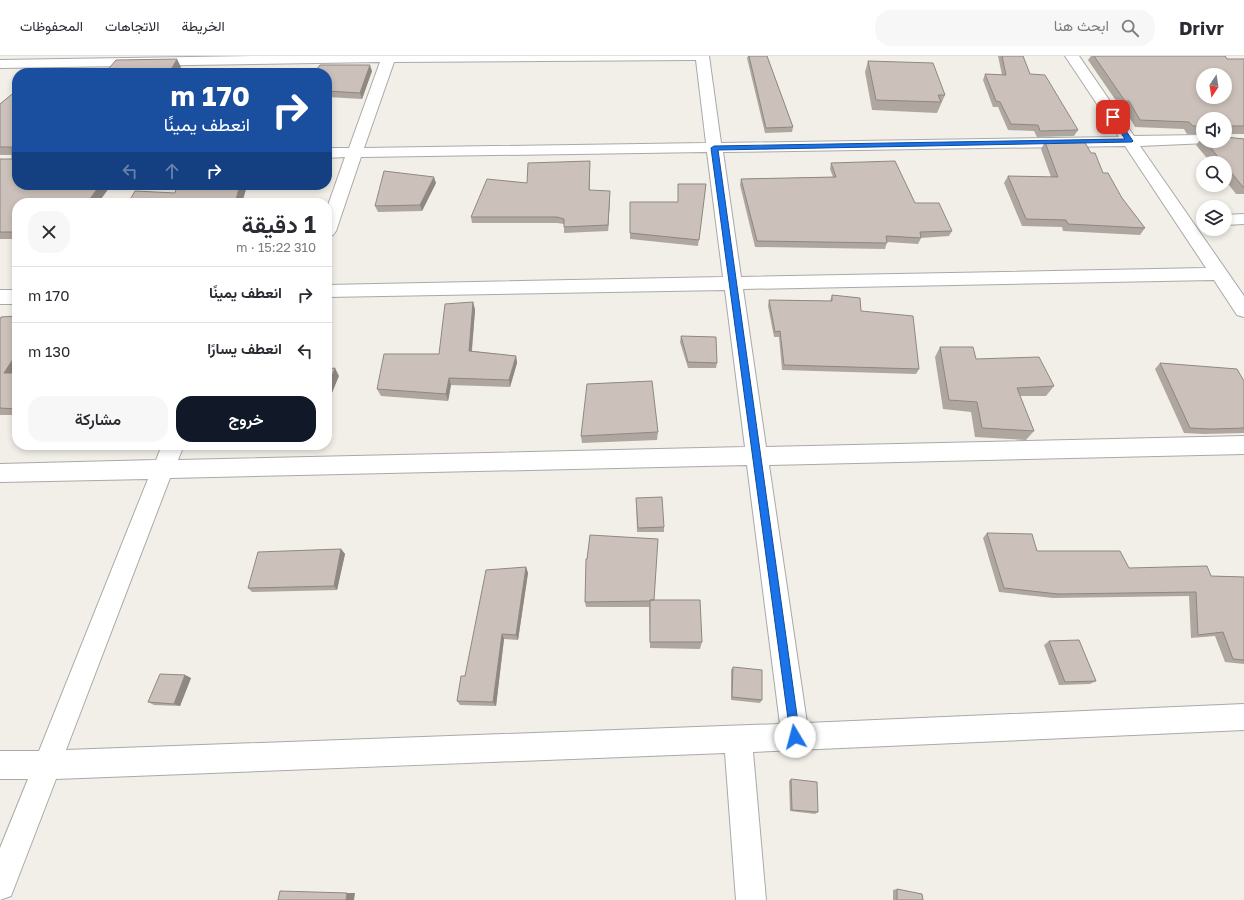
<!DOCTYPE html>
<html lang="ar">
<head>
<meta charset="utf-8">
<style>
  :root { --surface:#fff; --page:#f7f7f7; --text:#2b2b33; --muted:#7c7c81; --line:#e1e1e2; --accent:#111827 }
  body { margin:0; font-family:"Golos Text",Vazirmatn,sans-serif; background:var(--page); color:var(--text); direction:rtl; height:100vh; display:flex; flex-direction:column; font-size:15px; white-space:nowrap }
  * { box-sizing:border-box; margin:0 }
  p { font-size:13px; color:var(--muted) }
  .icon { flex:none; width:22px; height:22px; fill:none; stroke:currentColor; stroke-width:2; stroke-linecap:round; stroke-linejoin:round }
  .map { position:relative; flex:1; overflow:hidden; direction:ltr }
  .details { position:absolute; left:12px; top:142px; width:320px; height:252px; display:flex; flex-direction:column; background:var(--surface); border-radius:16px; box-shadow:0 2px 6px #0003; direction:rtl }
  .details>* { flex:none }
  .hud { position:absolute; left:12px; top:12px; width:320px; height:122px; border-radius:16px; box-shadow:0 2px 6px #0003; direction:rtl; background:#1a4fa0; color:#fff; overflow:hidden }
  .needle { width:26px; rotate:192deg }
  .buttons { position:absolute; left:1196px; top:12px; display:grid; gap:8px }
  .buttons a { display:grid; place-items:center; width:36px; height:36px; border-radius:50%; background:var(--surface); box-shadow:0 2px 6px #0003; font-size:20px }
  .pin { position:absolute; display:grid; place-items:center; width:34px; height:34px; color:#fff; margin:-17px; border-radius:8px; box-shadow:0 2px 6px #0006 }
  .me { position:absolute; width:44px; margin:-22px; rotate:352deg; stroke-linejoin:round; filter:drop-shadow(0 0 3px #0008) }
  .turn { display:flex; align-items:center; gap:14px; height:84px; padding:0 16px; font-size:18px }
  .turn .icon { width:52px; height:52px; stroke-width:2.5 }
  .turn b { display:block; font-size:28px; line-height:34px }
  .lanes { display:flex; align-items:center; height:38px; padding:0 16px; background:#0003; justify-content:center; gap:20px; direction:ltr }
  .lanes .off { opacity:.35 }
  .round { display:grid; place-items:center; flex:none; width:42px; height:42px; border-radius:16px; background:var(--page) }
  .overview { display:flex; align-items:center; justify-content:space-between; height:68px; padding:0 16px }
  h1 { font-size:24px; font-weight:600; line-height:30px }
  .cta { display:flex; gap:8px; margin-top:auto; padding:8px 16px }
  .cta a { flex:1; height:46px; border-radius:16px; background:var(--accent); color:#fff; font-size:16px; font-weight:600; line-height:46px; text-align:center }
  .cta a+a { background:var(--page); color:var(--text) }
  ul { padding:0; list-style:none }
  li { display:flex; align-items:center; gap:12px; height:56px; padding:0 16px; border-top:1px solid var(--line) }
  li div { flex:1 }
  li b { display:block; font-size:15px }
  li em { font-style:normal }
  header { display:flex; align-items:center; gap:24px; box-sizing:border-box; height:56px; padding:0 20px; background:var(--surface); border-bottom:1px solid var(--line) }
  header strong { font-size:19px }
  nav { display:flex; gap:22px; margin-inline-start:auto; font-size:14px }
  .search { width:280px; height:36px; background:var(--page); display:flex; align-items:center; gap:10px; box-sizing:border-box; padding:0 14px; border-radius:16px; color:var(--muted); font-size:15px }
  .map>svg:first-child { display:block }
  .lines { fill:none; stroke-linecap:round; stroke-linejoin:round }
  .minor-casing { stroke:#a9a9a9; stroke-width:2 }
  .minor { fill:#fff; fill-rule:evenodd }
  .wall { fill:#afa6a0 }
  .shaded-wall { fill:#8e8782 }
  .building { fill:#cbc1ba; stroke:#8e8782; fill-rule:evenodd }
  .route { fill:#1a73e8; stroke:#114b97 }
</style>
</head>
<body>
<header>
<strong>Drivr</strong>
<div class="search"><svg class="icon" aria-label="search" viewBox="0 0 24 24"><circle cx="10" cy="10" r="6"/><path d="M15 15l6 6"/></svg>ابحث هنا</div>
<nav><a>الخريطة</a><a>الاتجاهات</a><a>المحفوظات</a></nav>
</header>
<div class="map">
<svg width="1244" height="844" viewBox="0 0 1244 844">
  <rect width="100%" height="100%" fill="#f2efe8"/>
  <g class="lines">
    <defs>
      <path id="minor" d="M 253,0 L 709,0 L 721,87 L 1119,81 L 1065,0 L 1079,0 L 1134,80 L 1203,79 L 1203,85 L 1210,85 L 1208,87 L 1140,90 L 1244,240 L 1244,261 L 1237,259 L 1214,224 L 743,233 L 766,391 L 1244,380 L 1244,398 L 769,409 L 807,667 L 1244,648 L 1244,674 L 753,696 L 766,844 L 736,844 L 725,697 L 56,723 L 11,840 L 0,844 L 0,792 L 28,723 L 0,723 L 0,695 L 39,695 L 148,423 L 0,426 L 0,408 L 156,404 L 162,389 L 184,389 L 178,404 L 745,391 L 725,234 L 327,241 L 327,229 L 723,221 L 707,96 L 361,101 L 336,175 L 333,179 L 327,181 L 327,152 L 345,101 L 327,102 L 327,92 L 349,92 L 380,6 L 0,12 L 0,4 ZM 694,4 L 696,4 L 706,87 L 364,92 L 394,6 ZM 1125,90 L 1206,212 L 741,221 L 723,96 ZM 747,409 L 780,668 L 66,694 L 170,422 Z
        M 1244,158 L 1244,168 L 1225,169 L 1225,159 Z
        M 0,234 L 17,234 L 17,248 L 0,248 Z"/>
    </defs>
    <use href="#minor" class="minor-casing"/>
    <use href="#minor" class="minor"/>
  </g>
  <path class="wall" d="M 748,0 L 767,0 L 793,71 L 792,76 L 765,77 L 747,2 Z
    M 998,0 L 1023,0 L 1030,18 L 1078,74 L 1074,80 L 1037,81 L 1034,75 L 1008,74 L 998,51 L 993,51 L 983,24 L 985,18 L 1002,19 Z
    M 1091,0 L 1225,0 L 1227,3 L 1244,3 L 1244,78 L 1228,78 L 1226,81 L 1244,83 L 1244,138 L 1236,138 L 1225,124 L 1225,107 L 1211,107 L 1196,89 L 1202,82 L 1203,82 L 1203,85 L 1225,85 L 1225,63 L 1203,63 L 1203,78 L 1187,78 L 1184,73 L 1135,71 L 1124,52 L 1121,52 L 1088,4 Z
    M 868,5 L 945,39 L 937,57 L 872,54 L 865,16 Z
    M 372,15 L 362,43 L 327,41 L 327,17 Z
    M 17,34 L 17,129 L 109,132 L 98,147 L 17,147 L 17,183 L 0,183 L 0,103 L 12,103 L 12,99 L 0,99 L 0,48 Z
    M 1045,86 L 1091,97 L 1103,117 L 1145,172 L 1140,179 L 1063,175 L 1062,171 L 1022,170 L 1004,127 L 1008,120 L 1051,121 L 1041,93 Z
    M 590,105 L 590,134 L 610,140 L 608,175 L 564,177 L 564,168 L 557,167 L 472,167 L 471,161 L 527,127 Z
    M 831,107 L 915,147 L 952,175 L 949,180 L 921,182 L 918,188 L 887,186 L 885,193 L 755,191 L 740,129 L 741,123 L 833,121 L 830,113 Z
    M 436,127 L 422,155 L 378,156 L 375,150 Z
    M 678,128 L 706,128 L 698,190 L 630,183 L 630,146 L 678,146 Z
    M 832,239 L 861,255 L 919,313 L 916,318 L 782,314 L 779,281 L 774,281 L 768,250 L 769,244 L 830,245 Z
    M 473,246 L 475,254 L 472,295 L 516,300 L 517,307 L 510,331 L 451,329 L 448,345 L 381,340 L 377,333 L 439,298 Z
    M 0,263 L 16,317 L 17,317 L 17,359 L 0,359 Z
    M 681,280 L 717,307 L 716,312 L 688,312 L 680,286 Z
    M 940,291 L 1054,330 L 1046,340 L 1020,340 L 1034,375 L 1026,384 L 975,381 L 971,356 L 943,353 L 935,301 Z
    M 1160,307 L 1244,325 L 1244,377 L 1204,378 L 1184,377 L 1155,313 Z
    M 658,376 L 657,384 L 582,387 L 581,380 Z
    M 229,389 L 279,389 L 278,392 L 230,391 Z
    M 636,442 L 664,471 L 664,476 L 637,476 Z
    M 987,477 L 1037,495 L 1129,512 L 1211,520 L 1244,521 L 1244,608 L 1225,606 L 1215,580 L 1191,582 L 1189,540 L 1053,542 L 999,536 L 983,482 Z
    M 341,493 L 345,498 L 337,534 L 252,536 L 248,532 Z
    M 526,511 L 528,517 L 518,584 L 504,583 L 496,650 L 460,649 L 457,645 L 465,620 Z
    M 654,544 L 702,586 L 700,593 L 650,592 L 649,551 L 586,551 L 585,546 Z
    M 1049,585 L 1096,625 L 1090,628 L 1059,629 L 1044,589 Z
    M 733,611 L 762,644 L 760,647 L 731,644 L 731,614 Z
    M 185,619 L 191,622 L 180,650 L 154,649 L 148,646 Z
    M 791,723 L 818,756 L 815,758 L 790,755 L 789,725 Z
    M 897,833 L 923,844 L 893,844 L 893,834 Z"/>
  <path class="shaded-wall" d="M 177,3 L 181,11 L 177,17 L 169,17 Z
    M 370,9 L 372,15 L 362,43 L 360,37 Z
    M 434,121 L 436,127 L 422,155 L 420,149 Z
    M 100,129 L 107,129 L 109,132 L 98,147 L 87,147 Z
    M 240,129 L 246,129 L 247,130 L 242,147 L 235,147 Z
    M 610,135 L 610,140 L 608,175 L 608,169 Z
    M 473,246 L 475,254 L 471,302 L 469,295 Z
    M 17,297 L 17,315 L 12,323 L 4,317 Z
    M 516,300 L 517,307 L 510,331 L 509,324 Z
    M 335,312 L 339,320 L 327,349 L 327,332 Z
    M 449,322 L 451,329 L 448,345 L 446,338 Z
    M 341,493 L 345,498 L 337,534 L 334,530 Z
    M 526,511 L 528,517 L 518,584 L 516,579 Z
    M 502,578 L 504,583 L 496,650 L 493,646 Z
    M 185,619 L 191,622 L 180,650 L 174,648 Z
    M 347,837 L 355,837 L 354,844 L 346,844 Z"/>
  <path class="building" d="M 749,0 L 767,0 L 793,71 L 766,72 Z
    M 1002,0 L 1023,0 L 1030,18 L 1045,19 L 1078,74 L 1040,75 L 1038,69 L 1011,68 L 1000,46 L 996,45 L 985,18 L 1006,19 Z
    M 1094,0 L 1225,0 L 1227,3 L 1244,3 L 1244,70 L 1231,70 L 1229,76 L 1225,76 L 1225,63 L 1203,63 L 1203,70 L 1193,70 L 1189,66 L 1140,64 L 1129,45 L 1125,45 ZM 1203,19 L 1225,19 L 1225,41 L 1203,41 Z
    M 177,3 L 169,17 L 105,17 L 116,4 Z
    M 868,5 L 933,7 L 945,39 L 938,39 L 941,46 L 876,44 Z
    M 320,9 L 370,9 L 360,37 L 327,35 L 327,17 L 314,17 Z
    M 17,34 L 17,129 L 100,129 L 87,147 L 17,147 L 17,175 L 16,176 L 0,176 L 0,103 L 12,103 L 12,91 L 0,91 L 0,48 Z
    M 1225,81 L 1244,83 L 1244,131 L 1243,131 L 1225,109 L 1225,107 L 1223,107 L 1205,85 L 1225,85 Z
    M 1084,85 L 1091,97 L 1095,97 L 1103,117 L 1108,117 L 1122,142 L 1145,172 L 1068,168 L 1066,164 L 1026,163 L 1008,120 L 1058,121 L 1045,86 Z
    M 590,105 L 589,134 L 610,135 L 608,169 L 564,171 L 564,163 L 557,161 L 471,161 L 487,123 L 527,127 L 528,107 Z
    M 895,105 L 915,147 L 939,147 L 952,175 L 920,176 L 921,182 L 886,180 L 887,187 L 757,185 L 741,123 L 836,121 L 831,107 Z
    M 384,115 L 434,121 L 420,149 L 375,150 Z
    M 678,128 L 706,128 L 699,184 L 630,177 L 630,146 L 678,146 Z
    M 185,129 L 240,129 L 235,147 L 128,147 L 135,135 L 175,137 L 177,130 Z
    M 832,239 L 860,242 L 861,255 L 913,260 L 919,313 L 784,309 L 780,275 L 775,276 L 769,244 L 832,245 Z
    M 473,246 L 469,295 L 516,300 L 509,324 L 449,322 L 446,338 L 377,333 L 384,298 L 439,298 L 445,248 Z
    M 17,260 L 17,297 L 4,317 L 17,317 L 17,353 L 0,352 L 0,263 L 1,261 Z
    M 681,280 L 716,281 L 717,307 L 688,306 Z
    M 940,291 L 973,291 L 976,303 L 1039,301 L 1054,330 L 1017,332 L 1034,375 L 982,372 L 977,346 L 949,344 Z
    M 1160,307 L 1237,313 L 1244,325 L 1244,372 L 1210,373 L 1190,372 Z
    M 335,312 L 327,332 L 327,313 Z
    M 652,325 L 658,376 L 581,380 L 587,328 Z
    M 662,441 L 664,471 L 638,472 L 636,442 Z
    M 987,477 L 1032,478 L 1037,495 L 1120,495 L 1129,512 L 1207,510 L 1211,520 L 1244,521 L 1244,604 L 1233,603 L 1223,576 L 1198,579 L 1196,536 L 1058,538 L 1004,532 Z
    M 590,479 L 658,483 L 654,544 L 650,544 L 650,545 L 585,546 L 586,503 L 587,503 Z
    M 341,493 L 334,530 L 248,532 L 258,496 Z
    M 526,511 L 516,579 L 502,578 L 493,646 L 457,645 L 461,620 L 465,620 L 486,514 Z
    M 650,544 L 700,544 L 702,586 L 650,586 Z
    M 1079,584 L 1096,625 L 1065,626 L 1049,585 Z
    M 733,611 L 762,614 L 762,644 L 732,641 Z
    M 160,618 L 185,619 L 174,648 L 148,646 Z
    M 791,723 L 817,726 L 818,756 L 792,754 Z
    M 897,833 L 922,838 L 923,844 L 897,844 Z
    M 280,835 L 347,837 L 346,844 L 278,844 Z"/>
  <path class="route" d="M 1111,59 L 1115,59 L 1133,85 L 1132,86 L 718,94 L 800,681 L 799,685 L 795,687 L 791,685 L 711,92 L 714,90 L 1125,83 L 1110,61 Z"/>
</svg>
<div class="buttons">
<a><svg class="needle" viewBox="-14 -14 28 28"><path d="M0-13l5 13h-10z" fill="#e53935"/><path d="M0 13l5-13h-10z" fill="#7c7c81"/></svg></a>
<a><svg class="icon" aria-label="sound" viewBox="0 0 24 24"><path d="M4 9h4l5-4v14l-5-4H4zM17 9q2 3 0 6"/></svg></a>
<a><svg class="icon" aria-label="search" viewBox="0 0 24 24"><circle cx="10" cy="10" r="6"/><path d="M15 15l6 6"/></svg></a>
<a><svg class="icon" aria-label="layers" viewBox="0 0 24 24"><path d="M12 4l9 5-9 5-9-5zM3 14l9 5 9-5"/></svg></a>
</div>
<div class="pin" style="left:1113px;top:61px;background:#d93025"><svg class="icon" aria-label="arrive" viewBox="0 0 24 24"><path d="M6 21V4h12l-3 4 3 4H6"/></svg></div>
<svg class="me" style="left:795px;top:681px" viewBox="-20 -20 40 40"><circle r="19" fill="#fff"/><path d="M0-13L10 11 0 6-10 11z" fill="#1a73e8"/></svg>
<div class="hud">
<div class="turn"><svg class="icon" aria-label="right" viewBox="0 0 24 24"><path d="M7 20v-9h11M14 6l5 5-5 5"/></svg><div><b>170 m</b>انعطف يمينًا</div></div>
<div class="lanes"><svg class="icon off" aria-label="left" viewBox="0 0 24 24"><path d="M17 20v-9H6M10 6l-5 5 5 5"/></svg><svg class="icon off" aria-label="ahead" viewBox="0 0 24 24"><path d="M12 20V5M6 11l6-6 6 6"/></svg><svg class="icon" aria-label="right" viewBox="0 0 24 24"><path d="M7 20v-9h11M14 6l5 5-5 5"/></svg></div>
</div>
<section class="details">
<div class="overview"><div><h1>1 دقيقة</h1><p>310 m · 15:22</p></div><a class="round"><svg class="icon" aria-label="close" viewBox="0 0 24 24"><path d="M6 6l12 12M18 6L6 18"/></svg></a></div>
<ul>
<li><svg class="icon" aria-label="right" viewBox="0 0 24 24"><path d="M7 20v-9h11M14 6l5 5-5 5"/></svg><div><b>انعطف يمينًا</b></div><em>170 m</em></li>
<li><svg class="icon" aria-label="left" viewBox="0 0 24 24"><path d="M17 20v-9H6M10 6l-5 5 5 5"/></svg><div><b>انعطف يسارًا</b></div><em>130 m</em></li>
</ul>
<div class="cta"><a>خروج</a><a>مشاركة</a></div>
</section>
</div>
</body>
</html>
